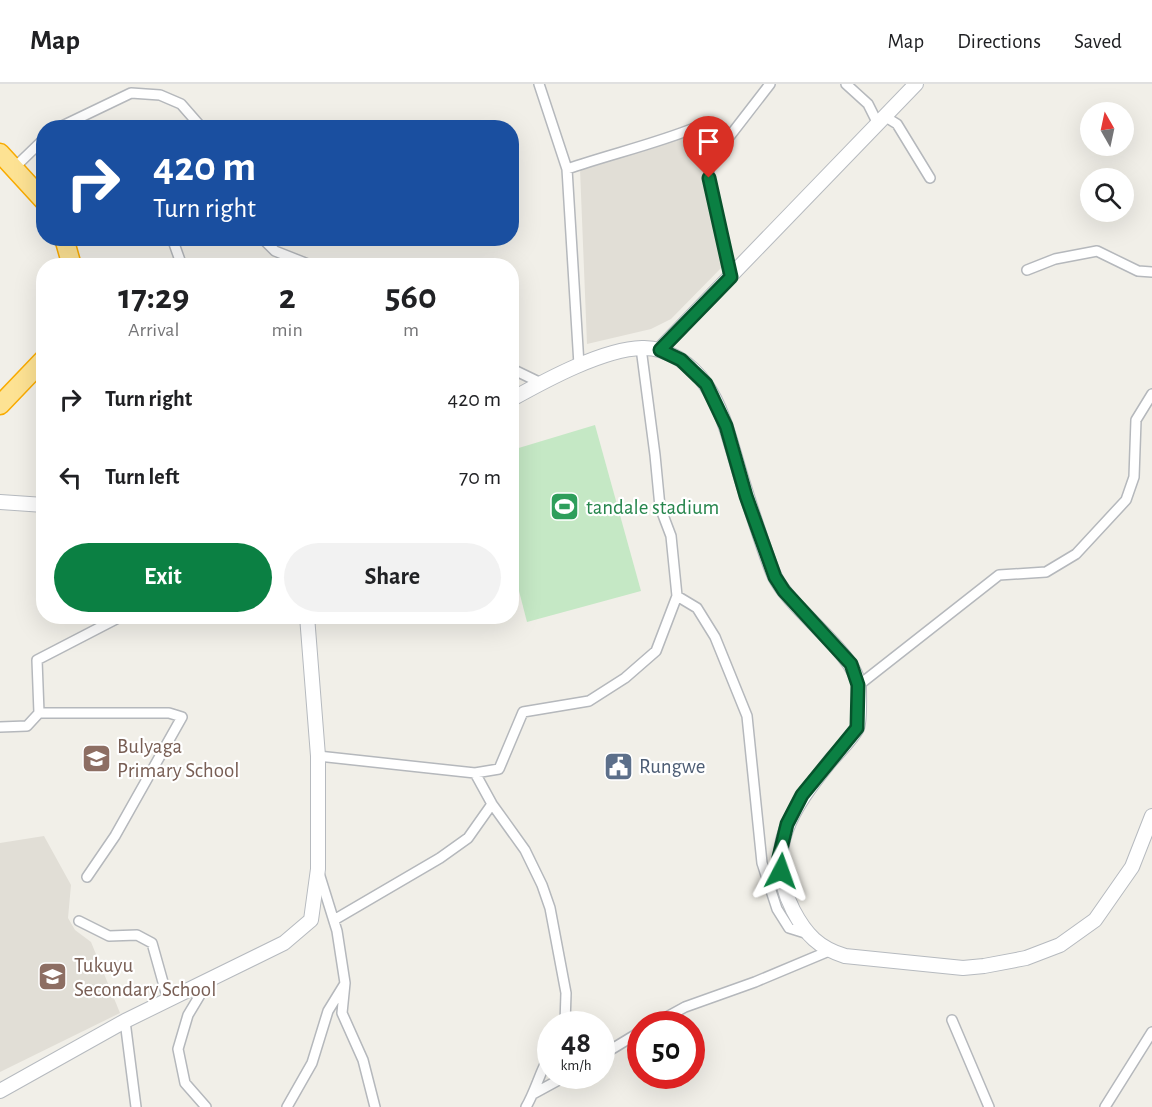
<!DOCTYPE html>
<html lang="en">
<head>
<meta charset="utf-8">
<style>
  :root { --surface:#fff; --page:#f2f2f2; --text:#202124; --muted:#757577; --line:#e0e0e0; --accent:#0b8043 }
  body { margin:0; font-family:"Alegreya Sans",sans-serif; background:var(--page); color:var(--text); height:100vh; display:flex; flex-direction:column; font-size:22px; white-space:nowrap }
  * { box-sizing:border-box; margin:0 }
  p { font-size:20px; color:var(--muted) }
  .icon { flex:none; width:33px; height:33px; fill:none; stroke:currentColor; stroke-width:2; stroke-linecap:round; stroke-linejoin:round }
  .map { position:relative; flex:1; overflow:hidden }
  .sheet { position:absolute; left:36px; top:174px; width:483px; height:366px; display:flex; flex-direction:column; background:var(--surface); border-radius:24px; box-shadow:0 6px 24px #0002 }
  .sheet>* { flex:none }
  .banner { position:absolute; left:36px; top:36px; width:483px; height:126px; border-radius:24px; box-shadow:0 6px 24px #0002; background:#1a4fa0; color:#fff; overflow:hidden }
  .needle { width:39px; rotate:351deg }
  .controls { position:absolute; left:1080px; top:18px; display:grid; gap:12px }
  .controls a { display:grid; place-items:center; width:54px; height:54px; border-radius:50%; background:var(--surface); box-shadow:0 6px 24px #0002; font-size:30px }
  .speed { position:absolute; left:537px; top:927px; display:flex; gap:12px; font-size:30px; font-weight:700; text-align:center }
  .speed>* { display:grid; place-content:center; width:78px; height:78px; border-radius:50%; background:var(--surface); box-shadow:0 6px 24px #0002; line-height:1 }
  .speed small { font-size:15px; font-weight:400 }
  .speed .limit { border:9px solid #d22; background:#fff; color:#111 }
  .pin { position:absolute; display:grid; place-items:center; width:51px; height:51px; color:#fff; margin:-62px -26px; border-radius:50% 50% 50% 0; rotate:-45deg; box-shadow:0 0 6px #0007 }
  .pin .icon { rotate:45deg }
  .me { position:absolute; width:66px; margin:-33px; rotate:4deg; stroke-linejoin:round; filter:drop-shadow(0 0 4px #0008) }
  .turn { display:flex; align-items:center; gap:21px; height:126px; padding:0 18px; font-size:27px }
  .turn .icon { width:78px; height:78px; stroke-width:2.5 }
  .turn b { display:block; font-size:42px; line-height:51px }
  .eta { display:flex; justify-content:space-evenly; align-items:center; height:102px; text-align:center }
  .eta b { font-size:36px; font-weight:700; line-height:42px }
  .action { display:flex; gap:12px; margin-top:auto; padding:12px 18px }
  .action a { flex:1; height:69px; border-radius:36px; background:var(--accent); color:#fff; font-size:24px; font-weight:700; line-height:69px; text-align:center }
  .action a+a { background:var(--page); color:var(--text) }
  ul { padding:0; list-style:none }
  li { display:flex; align-items:center; gap:18px; height:78px; padding:0 18px }
  li div { flex:1 }
  li b { display:block; font-size:22px }
  li em { font-style:normal }
  header { display:flex; align-items:center; gap:36px; box-sizing:border-box; height:84px; padding:0 30px; background:var(--surface); border-bottom:2px solid var(--line) }
  header strong { font-size:28px }
  nav { display:flex; gap:33px; margin-inline-start:auto; font-size:21px }
  .map>svg:first-child { display:block }
  .education { fill:#e1ded6 }
  .green { fill:#c5e8c5 }
  .lines { fill:none; stroke-linecap:round; stroke-linejoin:round }
  .street-casing { stroke:#b5b8bc; stroke-width:12 }
  .secondary-casing { stroke:#b6babf; stroke-width:16 }
  .highway-casing { stroke:#f9ab00; stroke-width:21 }
  .street { stroke:#fff; stroke-width:9 }
  .secondary { stroke:#fff; stroke-width:14 }
  .highway { stroke:#fde293; stroke-width:18 }
  .route-casing { stroke:#07532c; stroke-width:15 }
  .route { stroke:#0b8043; stroke-width:10 }
  .labels { text-anchor:middle; stroke-width:4.5; stroke-linejoin:round; paint-order:stroke }
  .leisure-label { font-size:21px; fill:#27864d; stroke:#fff; text-anchor:start }
  .education-label { font-size:21px; fill:#785e54; stroke:#fff; text-anchor:start }
  .service-label { font-size:21px; fill:#4e5e75; stroke:#fff; text-anchor:start }
</style>
</head>
<body>
<header>
<strong>Map</strong>
<nav><a>Map</a><a>Directions</a><a>Saved</a></nav>
</header>
<div class="map">
<svg width="1152" height="1023" viewBox="0 0 1152 1023">
  <rect width="100%" height="100%" fill="#f1efe8"/>
  <path class="education" d="M 698,47 L 704,65 L 725,180 L 671,235 L 651,245 L 587,260 L 580,85 Z
    M 44,752 L 71,801 L 68,834 L 75,846 L 91,858 L 120,929 L 0,988 L 0,759 Z"/>
  <path class="green" d="M 595,341 L 641,507 L 527,538 L 512,480 L 512,366 Z"/>
  <g class="lines">
    <defs>
      <path id="street" d="M 539,0 L 567,85 L 579,281
        M 846,0 L 868,20 L 877,38
        M 884,32 L 897,40 L 930,94
        M 58,44 L 131,9 L 160,11 L 181,20 L 202,44
        M 709,79 L 770,0
        M 14,84 L 44,55
        M 567,85 C 611,70 655,60 697,43 L 709,47 L 709,94 L 731,193
        M 172,154 L 182,182
        M 262,154 L 275,167 L 313,182
        M 1027,186 L 1055,175 L 1097,167 L 1138,187 L 1152,188
        M 512,285 L 541,299
        M 677,512 L 697,524 L 715,553 L 747,632 L 762,779 L 777,825 L 789,844 L 805,849
        M 859,601 L 999,491 L 1046,488 L 1076,470 L 1126,416 L 1134,393 L 1136,336 L 1152,310
        M 39,629 L 169,629 L 182,633 L 115,752 L 87,793
        M 0,643 L 27,642 L 39,629 L 37,576 L 122,532
        M 318,672 L 475,689 L 499,685 L 523,628 L 589,617 L 625,594 L 656,567 L 677,512 L 671,452 L 660,423 L 655,371 L 641,264
        M 475,689 L 492,720 L 525,766 L 542,801 L 550,824 L 566,909 L 565,940
        M 319,789 L 337,847 L 345,899 L 342,929 L 363,976 L 375,1023
        M 334,836 L 440,774 L 468,754 L 492,720
        M 79,837 L 109,852 L 137,851 L 152,859 L 168,916
        M 203,898 L 203,906 L 188,931 L 178,965 L 185,999 L 206,1023
        M 952,936 L 989,1023
        M 125,937 L 136,1023
        M 654,940 L 685,923 L 755,898 L 829,867
        M 602,971 L 640,948
        M 533,1010 L 566,992
        M 287,1023 L 312,979 L 328,927 L 344,901
        M 526,1023 C 536,1006 540,987 550,971
        M 1105,1023 L 1152,948"/>
      <path id="secondary" d="M 660,265 L 916,0
        M 512,315 C 546,296 603,265 642,264 C 667,263 692,280 706,301 C 721,322 729,352 736,376 C 744,404 753,431 762,458 C 766,470 770,482 775,493 C 792,527 856,569 859,603 C 859,612 860,636 857,644 C 853,653 838,668 831,676 C 793,723 762,765 793,826 C 806,851 819,864 845,872 L 963,884 L 984,882 L 1026,874 L 1060,861 L 1095,836 L 1132,783 L 1152,732
        M 0,418 L 44,421
        M 0,1007 L 125,937 L 284,859 L 311,836 L 318,785 L 318,672 L 307,532"/>
      <path id="highway" d="M 0,69 L 44,117
        M 64,154 L 72,182
        M 0,321 L 44,275"/>
    </defs>
    <use href="#street" class="street-casing"/>
    <use href="#secondary" class="secondary-casing"/>
    <use href="#highway" class="highway-casing"/>
    <use href="#street" class="street"/>
    <use href="#secondary" class="secondary"/>
    <use href="#highway" class="highway"/>
  </g>
  <g class="lines">
    <defs>
      <path id="route" d="M 709,94 L 731,193 L 660,266 L 681,276 L 706,300 L 726,342 L 746,412 L 775,493 L 784,507 L 851,580 L 858,601 L 857,644 L 802,711 L 787,740 L 779,773 L 781,787"/>
    </defs>
    <use href="#route" class="route-casing"/>
    <use href="#route" class="route"/>
  </g>
  <defs>
    <symbol id="stadium-square" viewBox="-11 -11 22 22"><rect x="-9" y="-9" width="18" height="18" rx="4" fill="#2e9e5b" stroke="#fff"/><path d="M0-5a6.5 5 0 1 0 0 10a6.5 5 0 1 0 0-10ZM-3.5-1.8h7v3.6h-7Z" fill="#fff"/></symbol>
    <symbol id="school-square" viewBox="-11 -11 22 22"><rect x="-9" y="-9" width="18" height="18" rx="4" fill="#8d6e63" stroke="#fff"/><path d="M0-5L7-2L0 1L-7-2ZM-4 1L0 2.5L4 1V4Q0 6-4 4Z" fill="#fff"/></symbol>
    <symbol id="civic-square" viewBox="-11 -11 22 22"><rect x="-9" y="-9" width="18" height="18" rx="4" fill="#5c6f8a" stroke="#fff"/><path d="M-.6-6.5H3V-4.5H.6V-3L4-1V1h2V6H-6V1h2V-1L-.6-3ZM-1.2 2.5V6h2.4V2.5Z" fill="#fff"/></symbol>
  </defs>
  <g fill-rule="evenodd">
    <use href="#stadium-square" x="548" y="406" width="33" height="33"/>
    <use href="#school-square" x="80" y="658" width="33" height="33"/>
    <use href="#civic-square" x="602" y="666" width="33" height="33"/>
    <use href="#school-square" x="36" y="876" width="33" height="33"/>
  </g>
  <g class="labels">
    <g class="leisure-label">
      <text x="586" y="430">tandale stadium</text>
    </g>
    <g class="education-label">
      <text x="117" y="669">Bulyaga<tspan x="117" dy="24">Primary School</tspan></text>
      <text x="74" y="888">Tukuyu<tspan x="74" dy="24">Secondary School</tspan></text>
    </g>
    <g class="service-label">
      <text x="639" y="689">Rungwe</text>
    </g>
  </g>
</svg>
<div class="controls">
<a><svg class="needle" viewBox="-14 -14 28 28"><path d="M0-13l5 13h-10z" fill="#e53935"/><path d="M0 13l5-13h-10z" fill="#757577"/></svg></a>
<a><svg class="icon" aria-label="search" viewBox="0 0 24 24"><circle cx="10" cy="10" r="6"/><path d="M15 15l6 6"/></svg></a>
</div>
<div class="speed"><div>48<small>km/h</small></div><div class="limit">50</div></div>
<div class="pin" style="left:709px;top:94px;background:#d93025"><svg class="icon" aria-label="arrive" viewBox="0 0 24 24"><path d="M6 21V4h12l-3 4 3 4H6"/></svg></div>
<svg class="me" style="left:781px;top:787px" viewBox="-20 -20 40 40"><path d="M0-17L14 15 0 8-14 15z" fill="#0b8043" stroke="#fff" stroke-width="4"/></svg>
<div class="banner">
<div class="turn"><svg class="icon" aria-label="right" viewBox="0 0 24 24"><path d="M7 20v-9h11M14 6l5 5-5 5"/></svg><div><b>420 m</b>Turn right</div></div>
</div>
<section class="sheet">
<div class="eta">
<div><b>17:29</b><p>Arrival</p></div>
<div><b>2</b><p>min</p></div>
<div><b>560</b><p>m</p></div>
</div>
<ul>
<li><svg class="icon" aria-label="right" viewBox="0 0 24 24"><path d="M7 20v-9h11M14 6l5 5-5 5"/></svg><div><b>Turn right</b></div><em>420 m</em></li>
<li><svg class="icon" aria-label="left" viewBox="0 0 24 24"><path d="M17 20v-9H6M10 6l-5 5 5 5"/></svg><div><b>Turn left</b></div><em>70 m</em></li>
</ul>
<div class="action"><a>Exit</a><a>Share</a></div>
</section>
</div>
</body>
</html>
